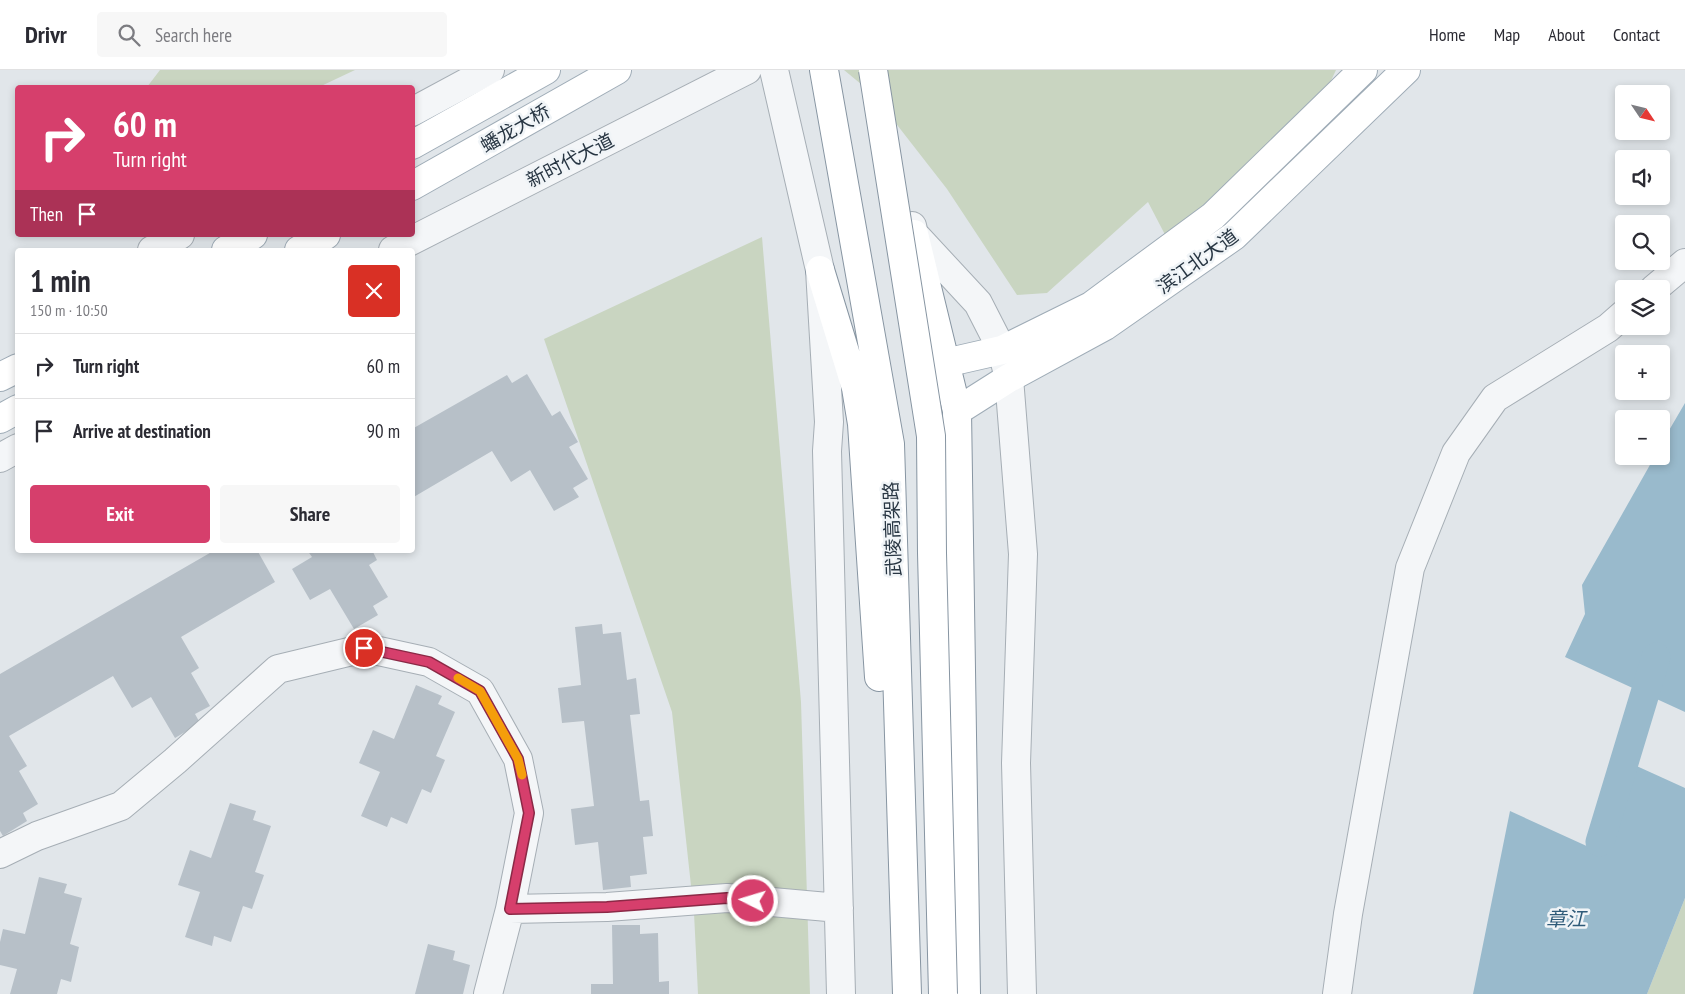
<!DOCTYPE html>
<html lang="en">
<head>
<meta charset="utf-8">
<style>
  :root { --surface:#fff; --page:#f7f7f7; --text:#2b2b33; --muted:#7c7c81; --line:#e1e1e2; --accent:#d63f6c }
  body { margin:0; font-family:"PT Sans Narrow","Noto Sans SC",sans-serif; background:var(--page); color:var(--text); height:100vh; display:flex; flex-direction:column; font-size:19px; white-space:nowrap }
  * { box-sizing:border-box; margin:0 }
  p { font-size:16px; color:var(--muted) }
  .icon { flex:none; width:28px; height:28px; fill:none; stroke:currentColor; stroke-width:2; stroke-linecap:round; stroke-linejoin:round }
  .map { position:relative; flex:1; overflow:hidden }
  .drawer { position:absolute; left:15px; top:178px; width:400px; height:305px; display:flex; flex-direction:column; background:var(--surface); border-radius:5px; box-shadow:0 2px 8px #0003 }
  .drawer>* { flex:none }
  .guide { position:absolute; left:15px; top:15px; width:400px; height:152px; border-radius:5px; box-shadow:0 2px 8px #0003; background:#d63f6c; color:#fff; overflow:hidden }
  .needle { width:32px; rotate:125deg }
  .buttons { position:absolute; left:1615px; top:15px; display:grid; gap:10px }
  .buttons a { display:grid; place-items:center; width:55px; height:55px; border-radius:5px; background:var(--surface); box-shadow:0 2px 8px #0003; font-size:25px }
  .pin { position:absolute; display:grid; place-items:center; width:42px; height:42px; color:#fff; margin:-21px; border:2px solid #fff; border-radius:50%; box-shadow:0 1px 5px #0007 }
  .me { position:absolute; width:55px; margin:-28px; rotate:275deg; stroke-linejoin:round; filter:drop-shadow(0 0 4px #0008) }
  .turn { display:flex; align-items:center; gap:18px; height:105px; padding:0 15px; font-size:22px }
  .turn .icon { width:65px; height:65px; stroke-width:2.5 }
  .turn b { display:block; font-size:35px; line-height:42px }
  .then { display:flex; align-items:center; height:48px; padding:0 15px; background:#0003; gap:10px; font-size:19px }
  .round { display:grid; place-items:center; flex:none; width:52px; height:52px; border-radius:5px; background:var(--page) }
  .summary { display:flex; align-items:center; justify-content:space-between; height:85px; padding:0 15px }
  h1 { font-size:30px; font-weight:700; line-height:38px }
  .primary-button { display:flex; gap:10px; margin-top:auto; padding:10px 15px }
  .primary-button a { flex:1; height:58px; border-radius:5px; background:var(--accent); color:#fff; font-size:20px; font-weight:700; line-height:58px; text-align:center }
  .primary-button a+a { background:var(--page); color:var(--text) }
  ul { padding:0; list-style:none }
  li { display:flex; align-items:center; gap:15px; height:65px; padding:0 15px; border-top:1px solid var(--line) }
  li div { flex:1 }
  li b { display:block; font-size:19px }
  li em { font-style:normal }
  header { display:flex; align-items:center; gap:30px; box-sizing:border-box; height:70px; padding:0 25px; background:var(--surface); border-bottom:1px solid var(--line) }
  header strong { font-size:24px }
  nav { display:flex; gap:28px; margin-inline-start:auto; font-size:18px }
  .search { width:350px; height:45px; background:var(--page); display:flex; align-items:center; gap:12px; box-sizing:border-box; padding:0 18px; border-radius:5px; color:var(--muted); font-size:19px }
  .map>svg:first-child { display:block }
  .green { fill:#c9d5c1 }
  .water { fill:#99bacc }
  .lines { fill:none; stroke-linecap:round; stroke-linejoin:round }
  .canal { stroke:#99bacc; stroke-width:29 }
  .building { fill:#b7c0c8 }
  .minor-casing { stroke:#a6aeb5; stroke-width:30 }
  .major-casing { stroke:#9facb7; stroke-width:30 }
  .highway-casing { stroke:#8795a2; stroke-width:30 }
  .minor { stroke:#f4f6f8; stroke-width:28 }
  .major { stroke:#fff; stroke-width:28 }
  .highway { stroke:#fff; stroke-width:28 }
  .highway-bridge-casing { stroke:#8795a2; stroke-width:30; stroke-linecap:butt }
  .highway-bridge { stroke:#fff; stroke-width:28 }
  .route-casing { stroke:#8b2946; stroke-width:12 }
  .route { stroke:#d63f6c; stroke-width:9 }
  .slow { stroke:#f59e0b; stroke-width:9 }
  .labels { text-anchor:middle; stroke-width:5; stroke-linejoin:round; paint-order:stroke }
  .street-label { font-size:19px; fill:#283643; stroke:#f0f4f7 }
  .water-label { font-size:20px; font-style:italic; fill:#2f5b79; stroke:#f0f4f7 }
</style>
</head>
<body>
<header>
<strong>Drivr</strong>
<div class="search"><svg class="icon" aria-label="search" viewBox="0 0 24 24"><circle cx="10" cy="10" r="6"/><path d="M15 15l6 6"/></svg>Search here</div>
<nav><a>Home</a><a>Map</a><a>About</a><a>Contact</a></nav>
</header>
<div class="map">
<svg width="1685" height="924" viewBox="0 0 1685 924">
  <rect width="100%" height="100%" fill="#e1e6ea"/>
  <path class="green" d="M 160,0 L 355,0 L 319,17 L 147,17 Z
    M 844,0 L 1336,0 L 1294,89 L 1185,203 L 1148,132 L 1047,223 L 1017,225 L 947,119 L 873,24 Z
    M 762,167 L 801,632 L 810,924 L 698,924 L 694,843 L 672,642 L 544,269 Z
    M 1685,828 L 1685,924 L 1647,924 Z"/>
  <path class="water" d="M 1685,333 L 1685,642 L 1565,587 L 1585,544 L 1582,515 L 1655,386 L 1661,386 L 1661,374 Z
    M 1630,693 L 1685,718 L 1685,828 L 1647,924 L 1473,924 L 1510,741 L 1591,778 Z"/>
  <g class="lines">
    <path class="canal" d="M 1600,772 L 1656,587"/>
  </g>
  <path class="building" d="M 527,304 L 552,346 L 560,341 L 578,372 L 569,377 L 588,409 L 573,418 L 579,427 L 554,441 L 530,400 L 511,412 L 492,381 L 412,428 L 412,359 L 507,305 L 512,313 Z
    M 215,480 L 257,480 L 275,512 L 181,567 L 199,598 L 191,603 L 210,636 L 195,644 L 200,653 L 175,668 L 151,627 L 132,638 L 113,606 L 9,666 L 27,696 L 19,701 L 38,734 L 23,743 L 27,751 L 3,766 L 0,761 L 0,604 Z
    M 307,480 L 372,480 L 377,490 L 369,495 L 388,527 L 373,536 L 378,545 L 354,559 L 330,519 L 310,530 L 292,499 L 312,487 Z
    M 602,554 L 603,564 L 621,562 L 627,610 L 636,608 L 640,644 L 630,645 L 640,731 L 649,730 L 653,766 L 643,767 L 647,804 L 630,806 L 631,817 L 603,820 L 598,772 L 575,775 L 571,739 L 594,736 L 584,651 L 562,653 L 558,618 L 581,615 L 575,557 Z
    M 416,615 L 442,626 L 438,634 L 455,642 L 436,686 L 445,690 L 431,723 L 422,719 L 407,754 L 391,747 L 387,757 L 361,746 L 380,702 L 359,693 L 373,660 L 394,669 Z
    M 230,733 L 256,741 L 253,750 L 271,756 L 255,802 L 264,805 L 252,839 L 243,836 L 231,872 L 214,866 L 212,876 L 185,867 L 200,822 L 178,815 L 190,780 L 211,788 Z
    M 39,807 L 67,814 L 64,823 L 82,828 L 70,874 L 79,877 L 71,912 L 61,909 L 57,924 L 10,924 L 17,899 L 0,895 L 0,872 L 3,859 L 25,864 Z
    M 612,855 L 640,855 L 640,864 L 658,863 L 659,912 L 669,911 L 669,924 L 591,924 L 591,914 L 613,914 Z
    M 428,874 L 455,881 L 453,890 L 470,895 L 463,924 L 415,924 Z"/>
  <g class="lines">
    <defs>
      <path id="minor" d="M 774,0 L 820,200 L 829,352 L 827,381 L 841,924
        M 412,42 L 490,0
        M 912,156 L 914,164 L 978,233 L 1002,280 L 1009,308 L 1023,484 L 1016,693 L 1022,924
        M 152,180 L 180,165
        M 393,180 L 747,0
        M 1654,219 L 1685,193
        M 0,388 L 18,378
        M 0,784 L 37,766 L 121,736 L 175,691 L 278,599 L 365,578 L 429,592 L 480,621 L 518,689 L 529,743 L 510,839 L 488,924
        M 510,839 L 607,837 L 727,828 L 839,838
        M 1337,924 L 1348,844 L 1410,498 L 1456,383 L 1495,328 L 1608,258 L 1624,244"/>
      <path id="major" d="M 412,75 L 546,0
        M 412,116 L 617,0
        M 226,180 L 253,165
        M 299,180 L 326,165
        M 945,293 L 1002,280 L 1091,236 L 1213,146 L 1363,0
        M 0,307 L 18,298
        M 957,341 L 1009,308 L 1105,256 L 1234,166 L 1406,0
        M 0,349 L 18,339"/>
      <path id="highway" d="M 824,0 L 890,374 L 907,924
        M 914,164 L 957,341 L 966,924
        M 820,200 L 856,318 L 862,354 L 879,607"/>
    </defs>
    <use href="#minor" class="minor-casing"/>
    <use href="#major" class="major-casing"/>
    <use href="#highway" class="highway-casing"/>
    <use href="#minor" class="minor"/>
    <use href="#major" class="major"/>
    <use href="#highway" class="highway"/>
    <defs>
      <path id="highway-bridge" d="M 873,0 L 931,366 L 932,483 L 943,924"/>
    </defs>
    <use href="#highway-bridge" class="highway-bridge-casing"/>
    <use href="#highway-bridge" class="highway-bridge"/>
  </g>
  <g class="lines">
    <defs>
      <path id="route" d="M 364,578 L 429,592 L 480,621 L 518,689 L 529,743 L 510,839 L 607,837 L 727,828 L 753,831"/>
    </defs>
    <use href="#route" class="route-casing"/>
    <use href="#route" class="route"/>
    <path class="slow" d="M 458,608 L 480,621 L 518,689 L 522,705"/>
  </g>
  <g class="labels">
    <g class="street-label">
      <text transform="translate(515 58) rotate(-30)" y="7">蟠龙大桥</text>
      <text transform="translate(570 90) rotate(-27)" y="7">新时代大道</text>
      <text transform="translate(1197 191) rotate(-36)" y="7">滨江北大道</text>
      <text transform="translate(892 459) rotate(-92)" y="7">武陵高架路</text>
    </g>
    <g class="water-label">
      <text x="1566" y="856">章江</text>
    </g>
  </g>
</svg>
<div class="buttons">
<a><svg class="needle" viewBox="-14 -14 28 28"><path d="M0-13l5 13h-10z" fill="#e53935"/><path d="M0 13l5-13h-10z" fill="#7c7c81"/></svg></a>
<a><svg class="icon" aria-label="sound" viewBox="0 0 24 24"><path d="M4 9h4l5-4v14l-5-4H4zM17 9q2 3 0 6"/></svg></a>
<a><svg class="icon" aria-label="search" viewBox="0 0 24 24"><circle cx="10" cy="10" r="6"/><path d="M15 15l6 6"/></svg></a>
<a><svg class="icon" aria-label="layers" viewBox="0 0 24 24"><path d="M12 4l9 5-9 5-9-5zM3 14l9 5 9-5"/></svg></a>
<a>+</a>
<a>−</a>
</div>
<div class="pin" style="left:364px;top:578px;background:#d93025"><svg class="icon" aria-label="arrive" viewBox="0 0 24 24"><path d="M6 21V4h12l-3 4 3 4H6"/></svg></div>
<svg class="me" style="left:753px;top:831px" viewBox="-20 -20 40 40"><circle r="17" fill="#d63f6c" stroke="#fff" stroke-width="3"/><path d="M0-11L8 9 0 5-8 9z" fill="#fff"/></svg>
<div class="guide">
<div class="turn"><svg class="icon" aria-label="right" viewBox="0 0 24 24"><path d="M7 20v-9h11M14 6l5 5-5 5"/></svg><div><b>60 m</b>Turn right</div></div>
<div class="then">Then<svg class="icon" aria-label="arrive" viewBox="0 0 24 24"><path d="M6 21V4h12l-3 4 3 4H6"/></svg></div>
</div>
<section class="drawer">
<div class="summary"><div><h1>1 min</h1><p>150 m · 10:50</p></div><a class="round" style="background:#d93025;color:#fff"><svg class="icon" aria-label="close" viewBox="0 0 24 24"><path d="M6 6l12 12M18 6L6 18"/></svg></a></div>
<ul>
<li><svg class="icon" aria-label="right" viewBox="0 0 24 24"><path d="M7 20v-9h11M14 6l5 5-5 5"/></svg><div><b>Turn right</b></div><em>60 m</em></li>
<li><svg class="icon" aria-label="arrive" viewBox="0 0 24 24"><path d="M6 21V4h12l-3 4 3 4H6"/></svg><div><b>Arrive at destination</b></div><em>90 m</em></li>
</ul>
<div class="primary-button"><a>Exit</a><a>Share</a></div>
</section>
</div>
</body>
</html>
